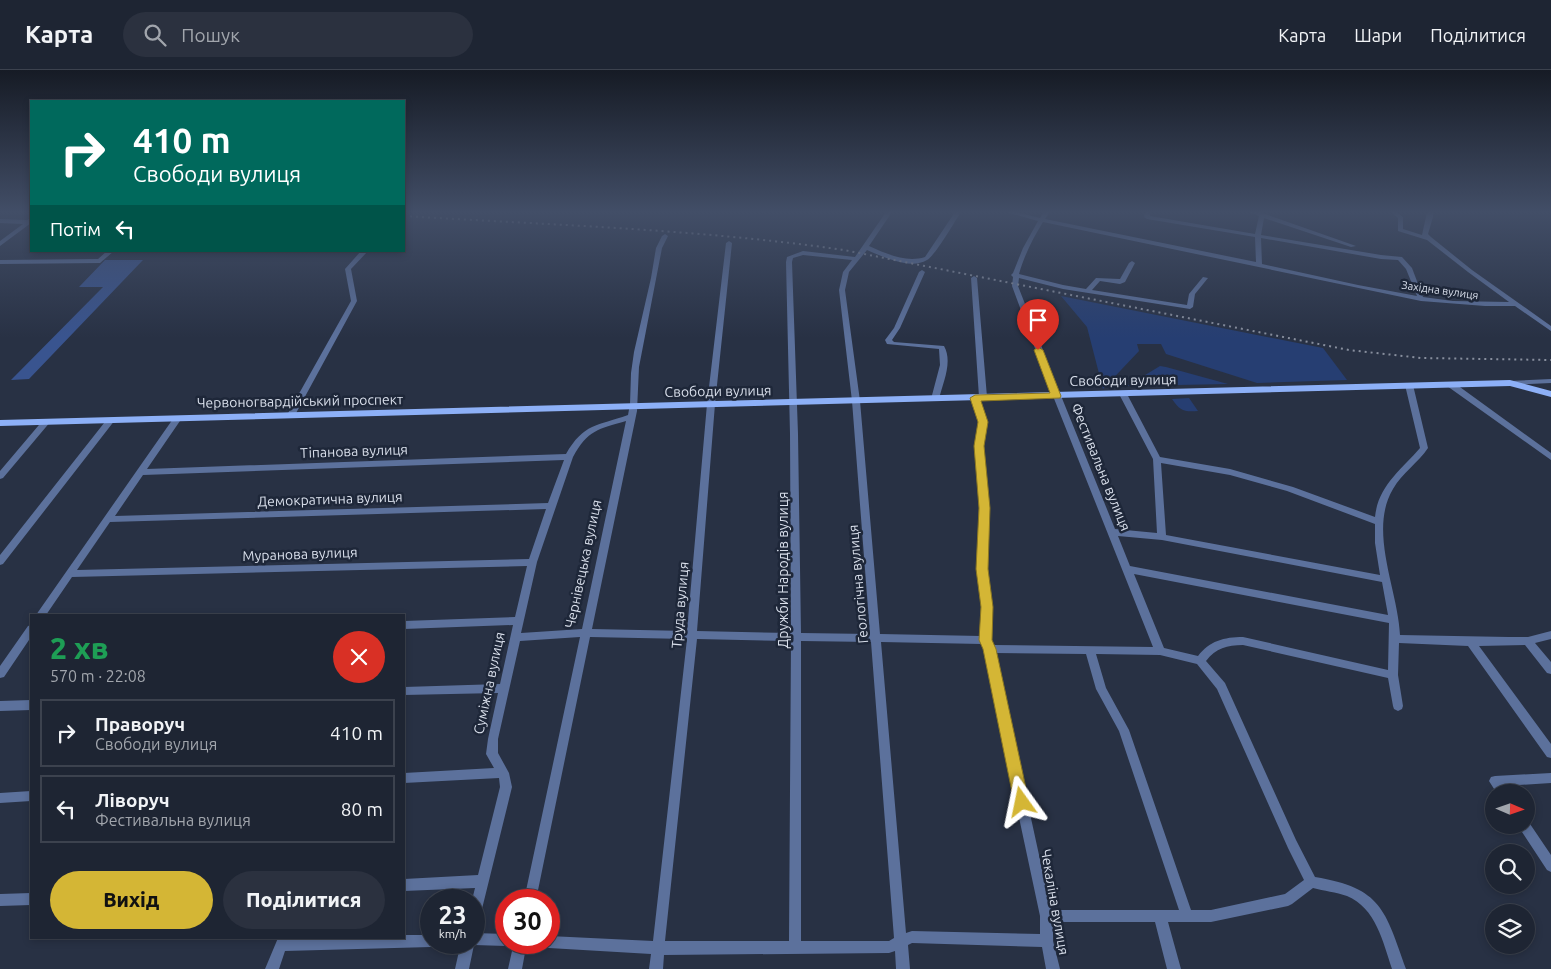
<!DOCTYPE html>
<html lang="uk">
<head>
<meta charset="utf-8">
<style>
  :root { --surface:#1e2533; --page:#2b313f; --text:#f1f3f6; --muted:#a1a5ac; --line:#3c424e; --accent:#d4b635 }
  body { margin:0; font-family:Ubuntu,sans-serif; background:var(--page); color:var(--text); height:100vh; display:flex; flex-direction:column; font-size:19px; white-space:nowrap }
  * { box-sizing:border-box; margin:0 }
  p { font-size:16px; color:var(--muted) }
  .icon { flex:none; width:28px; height:28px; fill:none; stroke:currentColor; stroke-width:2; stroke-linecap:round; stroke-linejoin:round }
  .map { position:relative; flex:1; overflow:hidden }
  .panel { position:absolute; left:30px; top:544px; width:375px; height:325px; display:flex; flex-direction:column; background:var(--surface); border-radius:0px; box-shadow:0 2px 8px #0003,0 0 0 1px var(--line) }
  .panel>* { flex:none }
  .top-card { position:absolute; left:30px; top:30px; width:375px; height:152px; border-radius:0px; box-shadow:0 2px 8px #0003,0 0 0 1px var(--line); background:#00695c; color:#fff; overflow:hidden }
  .needle { width:32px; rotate:92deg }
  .controls { position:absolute; left:1485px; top:714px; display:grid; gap:10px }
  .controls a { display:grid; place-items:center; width:50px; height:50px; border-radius:50%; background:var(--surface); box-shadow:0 2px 8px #0003,0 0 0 1px var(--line); font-size:25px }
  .speed { position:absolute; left:420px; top:819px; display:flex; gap:10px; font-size:25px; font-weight:700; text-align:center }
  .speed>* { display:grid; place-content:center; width:65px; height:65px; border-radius:50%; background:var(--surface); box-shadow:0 2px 8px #0003,0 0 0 1px var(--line); line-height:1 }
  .speed small { font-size:12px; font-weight:400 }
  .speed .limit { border:8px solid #d22; background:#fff; color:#111 }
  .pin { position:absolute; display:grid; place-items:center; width:42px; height:42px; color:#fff; margin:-51px -21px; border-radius:50% 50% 50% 0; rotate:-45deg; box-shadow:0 0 5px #0007 }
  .pin .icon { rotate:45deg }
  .me { position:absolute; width:55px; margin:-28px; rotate:348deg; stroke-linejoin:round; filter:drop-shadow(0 0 4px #0008) }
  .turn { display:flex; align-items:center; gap:18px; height:105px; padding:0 20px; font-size:22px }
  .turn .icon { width:65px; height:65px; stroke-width:2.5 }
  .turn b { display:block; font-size:35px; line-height:42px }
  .then { display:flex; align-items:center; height:48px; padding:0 20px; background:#0003; gap:10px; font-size:19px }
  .round { display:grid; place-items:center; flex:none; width:52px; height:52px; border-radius:26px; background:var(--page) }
  .summary { display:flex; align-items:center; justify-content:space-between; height:85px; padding:0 20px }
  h1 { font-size:30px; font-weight:800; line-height:38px; color:#1e9e55 }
  .action { display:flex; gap:10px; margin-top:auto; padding:10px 20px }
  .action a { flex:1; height:58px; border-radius:30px; background:var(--accent); color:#111; font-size:20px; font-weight:800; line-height:58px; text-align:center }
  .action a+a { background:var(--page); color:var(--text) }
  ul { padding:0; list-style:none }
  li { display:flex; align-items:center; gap:15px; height:68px; margin:0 10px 8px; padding:0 10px; border:2px solid var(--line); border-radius:0px }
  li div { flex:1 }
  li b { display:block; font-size:19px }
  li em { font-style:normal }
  header { display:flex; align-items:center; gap:30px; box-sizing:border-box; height:70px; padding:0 25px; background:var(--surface); border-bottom:1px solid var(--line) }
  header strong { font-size:24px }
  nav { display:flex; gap:28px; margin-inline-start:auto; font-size:18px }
  .search { width:350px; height:45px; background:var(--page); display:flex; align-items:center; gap:12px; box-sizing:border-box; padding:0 18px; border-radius:28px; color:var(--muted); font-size:19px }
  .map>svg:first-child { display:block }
  .green { fill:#263e72 }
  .forest { fill:#39548f }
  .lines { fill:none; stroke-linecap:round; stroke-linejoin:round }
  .minor { fill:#5c719c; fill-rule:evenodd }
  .major { fill:#8db0f7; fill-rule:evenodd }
  .rail { stroke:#888f9e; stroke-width:2; stroke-dasharray:2 4; stroke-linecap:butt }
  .route { fill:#d4b635; stroke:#8a7622 }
  .labels { text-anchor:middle; stroke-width:5; stroke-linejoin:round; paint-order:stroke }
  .far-street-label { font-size:11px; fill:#d9dfeb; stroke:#1e2739 }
  .street-label { font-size:14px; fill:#d9dfeb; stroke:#1e2739 }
</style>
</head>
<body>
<header>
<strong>Карта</strong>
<div class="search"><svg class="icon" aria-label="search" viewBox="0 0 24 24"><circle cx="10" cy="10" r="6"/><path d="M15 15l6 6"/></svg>Пошук</div>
<nav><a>Карта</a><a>Шари</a><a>Поділитися</a></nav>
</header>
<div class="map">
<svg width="1551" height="899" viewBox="0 0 1551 899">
  <rect width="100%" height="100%" fill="#283144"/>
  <path class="green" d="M 1061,226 L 1323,278 L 1347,310 L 1257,313 L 1166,284 L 1161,274 L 1137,274 L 1139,281 L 1103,319 L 1087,257 Z
    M 1160,296 L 1166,297 L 1228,314 L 1127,316 Z
    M 1189,328 L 1198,341 C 1184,342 1180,341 1172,329 Z"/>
  <path class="forest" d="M 105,190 L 143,190 L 29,309 L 11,310 L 103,217 L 79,217 Z"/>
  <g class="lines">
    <path class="minor" d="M 886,142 L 892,142 L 869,176 C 887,184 906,193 925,187 L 955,142 L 961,142 C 955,151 935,186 927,190 C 910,200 884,187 867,180 L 849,202 L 845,220 L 860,331 L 880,564 L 981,566 L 982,537 L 977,499 L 981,438 L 975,376 L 979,352 L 971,328 L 975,326 L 979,328 L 987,352 L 983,376 L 989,438 L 987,499 L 992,537 L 991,570 L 993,575 L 1153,577 L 1047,311 L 1012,216 L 1013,207 L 1011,205 L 1013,203 L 1023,178 L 1038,151 L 1006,142 L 1016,142 L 1040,148 L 1044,142 L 1050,142 L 1045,149 L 1256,192 L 1255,167 L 1147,149 L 1144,147 L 1145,142 L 1151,142 L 1150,146 L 1255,164 L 1259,146 L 1250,142 L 1259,142 L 1356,176 L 1351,177 L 1264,148 L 1261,165 L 1381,185 L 1402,187 L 1412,198 L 1423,227 L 1453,231 L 1509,232 L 1468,202 L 1427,170 L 1398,161 L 1398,148 L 1391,142 L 1397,142 L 1403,147 L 1403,159 L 1422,165 L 1427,142 L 1433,142 L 1433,147 L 1428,164 L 1431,167 L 1472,200 L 1551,256 L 1551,261 L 1515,236 L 1485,236 L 1421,231 L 1043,152 C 1033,168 1024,186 1019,204 L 1063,215 L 1086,219 L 1096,208 L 1120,209 L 1129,193 L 1132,191 L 1135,193 L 1125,212 L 1120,214 L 1100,211 L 1092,220 L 1187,235 L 1189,224 L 1203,207 L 1208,208 L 1195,224 L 1193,237 L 1190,239 L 1063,219 L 1019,208 L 1018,216 L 1055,311 L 1115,459 L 1157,463 L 1153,389 L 1119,324 L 1120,322 L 1126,322 L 1127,324 L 1160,387 L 1230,399 L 1293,417 L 1375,447 C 1378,416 1401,400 1420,378 L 1405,315 L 1409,313 L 1413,315 L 1428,378 C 1418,393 1402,403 1393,419 C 1368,461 1398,520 1400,565 L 1509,567 L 1528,567 L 1551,561 L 1551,569 L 1535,573 L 1551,592 L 1551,604 L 1547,603 L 1525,575 L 1479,576 L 1551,674 L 1551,688 L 1547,687 L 1468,576 L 1399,573 L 1398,605 L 1403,636 L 1402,639 L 1398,641 L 1394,639 L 1393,636 L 1388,608 L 1243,575 C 1227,575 1216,578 1206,591 L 1225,613 L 1296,770 L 1315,807 C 1382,818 1385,840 1406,899 L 1392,899 C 1383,872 1376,838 1347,826 C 1336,822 1324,821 1313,818 L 1292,834 L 1288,836 L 1211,852 L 1168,852 L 1181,899 L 1167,899 L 1155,852 L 1053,852 L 1053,871 L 1060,899 L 1046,899 L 1042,877 L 912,873 L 908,875 L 910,899 L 896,899 L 895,881 L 889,883 L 664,885 L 663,899 L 649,899 L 651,884 L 549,878 L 544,877 L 543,872 L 549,872 L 549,866 L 653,871 L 687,569 L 590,567 L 536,830 L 524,830 L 580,567 L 520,571 L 498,669 L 498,683 L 509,703 L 512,717 L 480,847 L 478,851 L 474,853 L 474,830 L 472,830 L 475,818 L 404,821 L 404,809 L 478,805 L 500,717 L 499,708 L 404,713 L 404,703 L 494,698 L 486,684 L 488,669 L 498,623 L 404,625 L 404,617 L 500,614 L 513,555 L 404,559 L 404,551 L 515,547 L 527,496 L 72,507 L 46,545 L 36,545 L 175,346 L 181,346 L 182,348 L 147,399 L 566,384 C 584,353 597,356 628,345 L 630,334 L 631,303 L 634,282 L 651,208 L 656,178 L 662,166 L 665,164 L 668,166 L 662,178 L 639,297 L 637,341 L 592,559 L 687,561 L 707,334 L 726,173 L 729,171 L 732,173 L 715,334 L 697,561 L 791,563 L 790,364 L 786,192 L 787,187 L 803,181 L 855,187 ZM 1261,168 L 1381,189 L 1398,190 L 1406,199 L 1417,226 L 1358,215 L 1262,194 ZM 803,185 L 852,190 L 843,202 L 839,220 L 852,331 L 870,564 L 801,563 L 798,364 L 792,192 L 793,188 ZM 626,351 L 582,559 L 521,563 L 537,492 L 573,387 C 588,360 598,359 626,351 ZM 564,390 L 548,433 L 115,446 L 143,405 ZM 1161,393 L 1230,405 L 1287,421 L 1375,454 L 1375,473 L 1380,505 L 1166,465 ZM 546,439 L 529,489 L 77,500 L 110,452 ZM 1118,466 L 1162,470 L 1382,512 L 1388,545 L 1130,496 ZM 1134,504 L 1389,553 L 1388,600 L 1243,567 C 1224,567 1209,571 1198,586 L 1164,578 ZM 697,569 L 791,571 L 789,871 L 665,871 ZM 801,571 L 871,572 L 894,868 L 889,871 L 801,871 ZM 881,572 L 982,574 L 1040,846 L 1040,864 L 912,861 L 906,863 ZM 995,583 L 1086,584 L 1096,619 L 1119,661 L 1179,840 L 1051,840 ZM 1096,584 L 1160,585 L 1197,594 L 1217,619 L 1288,778 L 1304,810 L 1285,824 L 1211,840 L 1191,840 L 1129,660 L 1106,618 Z
      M 31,148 L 31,153 L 0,176 L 0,171 L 23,154 L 0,153 L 0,149 L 27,150 Z
      M 107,181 L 114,181 L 100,193 L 0,194 L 0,190 L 98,189 Z
      M 361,181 L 368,181 L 351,199 L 357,231 L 295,345 L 294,347 L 288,347 L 287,345 L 351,231 L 345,199 Z
      M 922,200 L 925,202 L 900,258 L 892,270 L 894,272 L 944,276 C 953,292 943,312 939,329 L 935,331 L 931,329 L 940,295 L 939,279 L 887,274 L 885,270 L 894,258 L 919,202 Z
      M 974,206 L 977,208 L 987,327 L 983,329 L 979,327 L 971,208 Z
      M 1551,309 L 1551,313 L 1510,315 L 1506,313 L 1510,311 Z
      M 1447,312 L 1453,312 L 1551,383 L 1551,390 L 1447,316 Z
      M 108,348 L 114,348 L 115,350 L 3,494 L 0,495 L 0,485 Z
      M 44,349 L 50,349 L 51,351 L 3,408 L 0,409 L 0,401 Z
      M 31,555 L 31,567 L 4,607 L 0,608 L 0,596 L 28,556 Z
      M 31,630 L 31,640 L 0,641 L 0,631 Z
      M 1551,703 L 1551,713 L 1504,716 L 1508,722 L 1496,722 L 1489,711 L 1491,707 L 1495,706 Z
      M 31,721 L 31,731 L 0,733 L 0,723 Z
      M 1526,750 L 1528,751 L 1551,785 L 1551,802 L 1547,800 L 1520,759 L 1518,755 L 1526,755 Z
      M 31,823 L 31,835 L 0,836 L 0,824 Z
      M 474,863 L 506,864 L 506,872 L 511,872 L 511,875 L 506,876 L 474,875 L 469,899 L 455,899 L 461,872 L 474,872 Z
      M 404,865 L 431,865 L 431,872 L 437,872 L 436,876 L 431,877 L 285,881 L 279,899 L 265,899 L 278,868 L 404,868 Z
      M 514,872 L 527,872 L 522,899 L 508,899 Z"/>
    <path class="major" d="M 1510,310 L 1551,321 L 1551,327 L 1510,316 L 0,356 L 0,350 Z"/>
    <path class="rail" d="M 404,146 C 551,155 698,159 844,180 L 1349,280 L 1421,288 L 1551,290"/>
  </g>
  <linearGradient id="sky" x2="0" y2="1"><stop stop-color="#161b25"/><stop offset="0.53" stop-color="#424e67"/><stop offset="1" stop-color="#424e67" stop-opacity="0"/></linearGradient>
  <rect width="1551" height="268" fill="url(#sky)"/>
  <path class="route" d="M 1038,277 L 1043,280 L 1061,326 L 1060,328 L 981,331 L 988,352 L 984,376 L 990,438 L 988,499 L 993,537 L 992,570 L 996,579 L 1029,732 L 1027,737 L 1022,739 L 1016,737 L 1014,732 L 983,579 L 979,570 L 981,537 L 976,499 L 979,438 L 974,376 L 978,352 L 970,328 L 975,325 L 1050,323 L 1034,280 Z"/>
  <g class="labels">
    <g class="far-street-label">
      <text transform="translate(1440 220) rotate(8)" y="4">Західна вулиця</text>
    </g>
    <g class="street-label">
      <text transform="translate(1123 310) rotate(-1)" y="5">Свободи вулиця</text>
      <text transform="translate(718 321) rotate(-1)" y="5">Свободи вулиця</text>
      <text transform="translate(300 331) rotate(-1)" y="5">Червоногвардійський проспект</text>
      <text transform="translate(354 381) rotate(-2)" y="5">Тіпанова вулиця</text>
      <text transform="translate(1101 397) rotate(68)" y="5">Фестивальна вулиця</text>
      <text transform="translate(330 429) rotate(-2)" y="5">Демократична вулиця</text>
      <text transform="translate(300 484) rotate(-2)" y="5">Муранова вулиця</text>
      <text transform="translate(583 494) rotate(-78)" y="5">Чернівецька вулиця</text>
      <text transform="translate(783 500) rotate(-90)" y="5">Дружби Народів вулиця</text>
      <text transform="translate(858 514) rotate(-95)" y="5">Геологічна вулиця</text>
      <text transform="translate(680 535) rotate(-85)" y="5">Труда вулиця</text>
      <text transform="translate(489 613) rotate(-78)" y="5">Суміжна вулиця</text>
      <text transform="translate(1055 832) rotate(80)" y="5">Чекаліна вулиця</text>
    </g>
  </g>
</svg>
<div class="controls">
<a><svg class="needle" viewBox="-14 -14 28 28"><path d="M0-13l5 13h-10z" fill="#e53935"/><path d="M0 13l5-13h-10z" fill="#a1a5ac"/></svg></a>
<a><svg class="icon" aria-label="search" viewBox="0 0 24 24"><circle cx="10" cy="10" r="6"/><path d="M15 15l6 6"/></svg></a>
<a><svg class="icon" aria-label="layers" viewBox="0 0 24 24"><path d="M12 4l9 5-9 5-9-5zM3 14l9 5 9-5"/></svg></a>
</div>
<div class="speed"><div>23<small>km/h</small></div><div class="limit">30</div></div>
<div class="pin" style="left:1038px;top:280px;background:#d93025"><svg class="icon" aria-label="arrive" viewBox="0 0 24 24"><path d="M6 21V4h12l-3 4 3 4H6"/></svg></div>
<svg class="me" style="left:1022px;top:732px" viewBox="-20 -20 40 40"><path d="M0-17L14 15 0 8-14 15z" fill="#d4b635" stroke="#fff" stroke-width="4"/></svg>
<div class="top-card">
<div class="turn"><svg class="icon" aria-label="right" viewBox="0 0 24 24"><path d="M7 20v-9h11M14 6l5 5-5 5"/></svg><div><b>410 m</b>Свободи вулиця</div></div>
<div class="then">Потім<svg class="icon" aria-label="left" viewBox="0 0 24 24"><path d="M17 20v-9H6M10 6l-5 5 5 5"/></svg></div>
</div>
<section class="panel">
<div class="summary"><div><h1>2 хв</h1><p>570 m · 22:08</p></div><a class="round" style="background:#d93025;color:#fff"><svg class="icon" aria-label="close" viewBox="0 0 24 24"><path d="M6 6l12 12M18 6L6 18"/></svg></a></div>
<ul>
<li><svg class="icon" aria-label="right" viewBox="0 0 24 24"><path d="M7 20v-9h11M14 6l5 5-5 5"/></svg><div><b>Праворуч</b><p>Свободи вулиця</p></div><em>410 m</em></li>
<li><svg class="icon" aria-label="left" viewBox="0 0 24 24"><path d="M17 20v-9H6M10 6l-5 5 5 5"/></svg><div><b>Ліворуч</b><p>Фестивальна вулиця</p></div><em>80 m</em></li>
</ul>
<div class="action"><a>Вихід</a><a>Поділитися</a></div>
</section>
</div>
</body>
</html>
